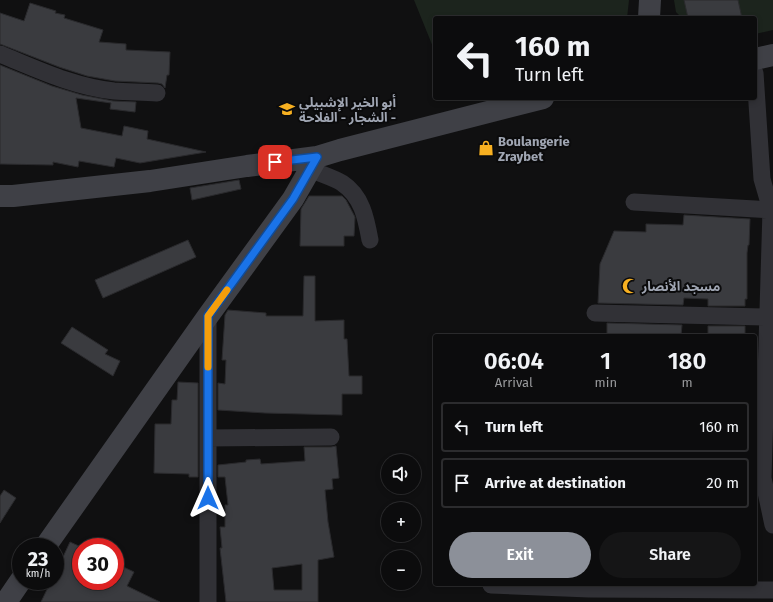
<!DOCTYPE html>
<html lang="en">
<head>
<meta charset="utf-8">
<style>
  :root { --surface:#0c0c0d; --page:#151516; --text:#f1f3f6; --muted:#9a9b9d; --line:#2c2c2e; --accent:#8c9099 }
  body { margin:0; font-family:"Fira Sans","Noto Sans Arabic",sans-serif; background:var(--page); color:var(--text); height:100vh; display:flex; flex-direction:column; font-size:15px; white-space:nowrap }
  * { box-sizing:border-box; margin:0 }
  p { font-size:13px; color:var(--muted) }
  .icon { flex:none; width:22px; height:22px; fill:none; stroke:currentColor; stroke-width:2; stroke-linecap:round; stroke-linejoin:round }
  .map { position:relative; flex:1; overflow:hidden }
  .details { position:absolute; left:433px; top:334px; width:324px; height:252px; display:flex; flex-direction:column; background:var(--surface); border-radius:4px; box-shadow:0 2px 6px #0003,0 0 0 1px var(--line) }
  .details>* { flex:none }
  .guide { position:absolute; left:433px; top:16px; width:324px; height:84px; border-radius:4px; box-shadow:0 2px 6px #0003,0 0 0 1px var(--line); background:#0c0c0d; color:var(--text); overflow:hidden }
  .buttons { position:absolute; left:381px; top:454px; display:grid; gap:8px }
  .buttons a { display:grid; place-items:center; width:40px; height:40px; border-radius:50%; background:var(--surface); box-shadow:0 2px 6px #0003,0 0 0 1px var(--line); font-size:20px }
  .speed { position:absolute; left:12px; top:538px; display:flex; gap:8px; font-size:20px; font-weight:700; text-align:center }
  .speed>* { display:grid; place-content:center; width:52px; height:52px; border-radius:50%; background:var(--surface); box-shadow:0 2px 6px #0003,0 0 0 1px var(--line); line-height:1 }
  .speed small { font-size:10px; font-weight:400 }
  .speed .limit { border:6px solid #d22; background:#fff; color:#111 }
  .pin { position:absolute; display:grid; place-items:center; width:34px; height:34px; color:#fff; margin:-17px; border-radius:8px; box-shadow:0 2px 6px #0006 }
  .me { position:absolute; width:44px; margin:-22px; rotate:0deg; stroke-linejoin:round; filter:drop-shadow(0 0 3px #0008) }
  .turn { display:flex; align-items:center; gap:14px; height:84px; padding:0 16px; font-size:18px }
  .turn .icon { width:52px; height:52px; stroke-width:2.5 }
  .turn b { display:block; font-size:28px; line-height:34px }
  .eta { display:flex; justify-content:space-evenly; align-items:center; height:68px; text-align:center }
  .eta b { font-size:24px; font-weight:600; line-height:28px }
  .cta { display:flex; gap:8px; margin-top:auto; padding:8px 16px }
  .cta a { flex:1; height:46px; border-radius:24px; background:var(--accent); color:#fff; font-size:16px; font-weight:600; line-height:46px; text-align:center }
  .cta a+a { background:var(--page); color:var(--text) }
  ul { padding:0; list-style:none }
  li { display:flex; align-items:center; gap:12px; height:50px; margin:0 8px 6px; padding:0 8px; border:2px solid var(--line); border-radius:4px }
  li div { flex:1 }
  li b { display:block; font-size:15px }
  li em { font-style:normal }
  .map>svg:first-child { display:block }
  .green { fill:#1c241d }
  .building { fill:#3a3b3f; stroke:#2a2a2d; fill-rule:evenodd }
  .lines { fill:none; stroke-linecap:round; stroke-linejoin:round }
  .street { stroke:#313136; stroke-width:17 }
  .secondary { stroke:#3f4046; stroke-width:22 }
  .route-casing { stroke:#114b97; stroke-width:10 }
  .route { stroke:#1a73e8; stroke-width:7 }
  .slow { stroke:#f59e0b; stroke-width:7 }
  .labels { text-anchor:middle; stroke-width:4; stroke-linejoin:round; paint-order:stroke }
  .poi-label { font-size:13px; font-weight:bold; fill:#a0a6b3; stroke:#0b0b0c; text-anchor:start }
</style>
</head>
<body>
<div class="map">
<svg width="773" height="602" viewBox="0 0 773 602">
  <rect width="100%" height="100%" fill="#101011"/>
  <path class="green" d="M 414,0 L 629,0 L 627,18 L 435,18 L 435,52 Z
    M 674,0 L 773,0 L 773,30 L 755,34 L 755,18 L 682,18 L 676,12 Z"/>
  <path class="building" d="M 684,0 L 738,0 L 742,18 L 688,18 Z
    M 30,3 L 56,11 L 55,13 L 65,15 L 64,18 L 103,30 L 99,42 L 126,44 L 126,50 L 170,52 L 169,75 L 167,75 L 165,88 L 162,84 L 158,83 L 115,81 L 87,76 L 59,67 L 0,44 L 0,13 L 24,21 Z
    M 0,65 L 52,86 L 82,95 L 113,101 L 136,102 L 135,112 L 110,109 L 111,103 L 76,98 L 81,128 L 122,136 L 124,126 L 148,131 L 147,139 L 206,152 L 140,163 L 116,158 L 114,167 L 79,161 L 78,167 L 53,162 L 53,165 L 0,164 Z
    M 239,180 L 241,189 L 192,200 L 190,188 Z
    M 309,196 L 342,196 L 346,200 L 355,217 L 354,236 L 344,236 L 344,246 L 300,246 L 301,209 Z
    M 684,215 L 750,219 L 749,245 L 748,245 L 747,253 L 747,299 L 745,299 L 745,306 L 708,306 L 708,299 L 684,298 L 683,305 L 598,303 L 600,264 L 614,231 L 646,232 L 646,224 L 683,225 Z
    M 188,240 L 196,257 L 103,298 L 95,280 Z
    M 304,276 L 315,276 L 315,321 L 344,320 L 344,339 L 347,339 L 349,376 L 362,376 L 362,394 L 342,394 L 342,415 L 265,413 L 218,410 L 218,383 L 225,384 L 226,360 L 222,360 L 225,315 L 228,310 L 266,313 L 266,316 L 303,316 Z
    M 607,323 L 682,325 L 681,336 L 607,336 Z
    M 708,326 L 745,326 L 745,336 L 708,336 Z
    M 72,327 L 108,350 L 105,354 L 120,361 L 113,376 L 61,343 Z
    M 178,382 L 198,383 L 198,477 L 189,477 L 189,474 L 154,473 L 155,424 L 171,424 L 172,400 L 177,400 Z
    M 336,446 L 339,478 L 332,479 L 333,489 L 325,490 L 328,522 L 334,557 L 318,560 L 318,602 L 226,602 L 220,548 L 222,548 L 220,527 L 225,527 L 225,505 L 228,505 L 225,477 L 218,477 L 218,465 L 246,462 L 246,460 L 260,459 L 261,464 L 305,461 L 304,447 L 331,447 ZM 302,564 L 302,590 L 274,590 L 272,568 Z
    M 4,490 L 16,498 L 0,523 L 0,496 Z
    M 70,542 L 81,547 L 81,581 L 115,581 L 115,563 L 134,572 L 127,586 L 160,602 L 41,602 L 51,581 L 55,581 L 55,574 Z"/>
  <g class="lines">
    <path class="street" d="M 0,54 C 37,69 74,87 114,91 C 128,92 143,92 157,93
      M 755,73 L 762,179 L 771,210 L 763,478 L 773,525
      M 310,169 C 320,174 332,177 342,183 C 362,196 366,218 370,240
      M 634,202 L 771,210
      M 595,313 L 767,317
      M 208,316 L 208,602
      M 208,438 L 331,437
      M 491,585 L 589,589 L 773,590"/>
    <path class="secondary" d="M 649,18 L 650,0
      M 755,59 L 773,55
      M 0,196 L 13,196 L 150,181 L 247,166 L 317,157 L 340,150 L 543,98
      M 45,547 L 208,316 L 293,199 L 317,157
      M 6,602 L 21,580"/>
  </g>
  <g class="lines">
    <defs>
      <path id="route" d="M 208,498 L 208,316 L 293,199 L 317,157 L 275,162"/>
    </defs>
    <use href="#route" class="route-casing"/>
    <use href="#route" class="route"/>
    <path class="slow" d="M 208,367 L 208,316 L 227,290"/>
  </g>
  <defs>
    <symbol id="school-bare" viewBox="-9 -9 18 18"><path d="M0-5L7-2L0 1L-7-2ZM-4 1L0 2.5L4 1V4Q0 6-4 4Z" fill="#f7b021" stroke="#0b0b0c" stroke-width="2.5" paint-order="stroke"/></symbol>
    <symbol id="shop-bare" viewBox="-9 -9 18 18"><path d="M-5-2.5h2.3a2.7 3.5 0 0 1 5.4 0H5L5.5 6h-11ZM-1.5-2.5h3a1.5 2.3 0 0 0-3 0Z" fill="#f7b021" stroke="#0b0b0c" stroke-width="2.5" paint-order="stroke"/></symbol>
    <symbol id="mosque-bare" viewBox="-9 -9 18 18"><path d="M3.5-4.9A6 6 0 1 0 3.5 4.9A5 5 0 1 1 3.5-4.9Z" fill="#f7b021" stroke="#0b0b0c" stroke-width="2.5" paint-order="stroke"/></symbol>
  </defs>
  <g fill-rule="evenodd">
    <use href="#school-bare" x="276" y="98" width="22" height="22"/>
    <use href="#shop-bare" x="475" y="137" width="22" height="22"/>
    <use href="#mosque-bare" x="619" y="275" width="22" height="22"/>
  </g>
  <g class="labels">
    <g class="poi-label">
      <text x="299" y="107">أبو الخير الإشبيلي<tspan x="299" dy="15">الشجار - الفلاحة -</tspan></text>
      <text x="498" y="146">Boulangerie<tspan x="498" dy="15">Zraybet</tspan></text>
      <text x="642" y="291">مسجد الأنصار</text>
    </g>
  </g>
</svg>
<div class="buttons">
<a><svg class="icon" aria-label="sound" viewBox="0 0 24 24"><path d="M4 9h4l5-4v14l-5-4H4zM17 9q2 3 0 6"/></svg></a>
<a>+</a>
<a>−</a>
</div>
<div class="speed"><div>23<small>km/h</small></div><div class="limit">30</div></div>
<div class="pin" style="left:275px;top:162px;background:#d93025"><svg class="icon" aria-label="arrive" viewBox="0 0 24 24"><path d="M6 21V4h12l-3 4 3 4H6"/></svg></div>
<svg class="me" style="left:208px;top:498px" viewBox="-20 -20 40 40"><path d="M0-17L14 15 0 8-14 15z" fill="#1a73e8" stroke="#fff" stroke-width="4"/></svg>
<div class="guide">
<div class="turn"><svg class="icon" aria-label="left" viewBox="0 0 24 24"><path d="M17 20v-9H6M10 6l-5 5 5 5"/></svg><div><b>160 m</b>Turn left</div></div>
</div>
<section class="details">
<div class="eta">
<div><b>06:04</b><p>Arrival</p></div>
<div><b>1</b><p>min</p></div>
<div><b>180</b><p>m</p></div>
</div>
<ul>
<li><svg class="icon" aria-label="left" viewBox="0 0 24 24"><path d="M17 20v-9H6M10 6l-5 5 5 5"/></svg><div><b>Turn left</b></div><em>160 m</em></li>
<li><svg class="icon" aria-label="arrive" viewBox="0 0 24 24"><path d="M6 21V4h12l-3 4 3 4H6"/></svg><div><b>Arrive at destination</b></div><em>20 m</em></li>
</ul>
<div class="cta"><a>Exit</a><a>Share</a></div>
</section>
</div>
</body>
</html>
